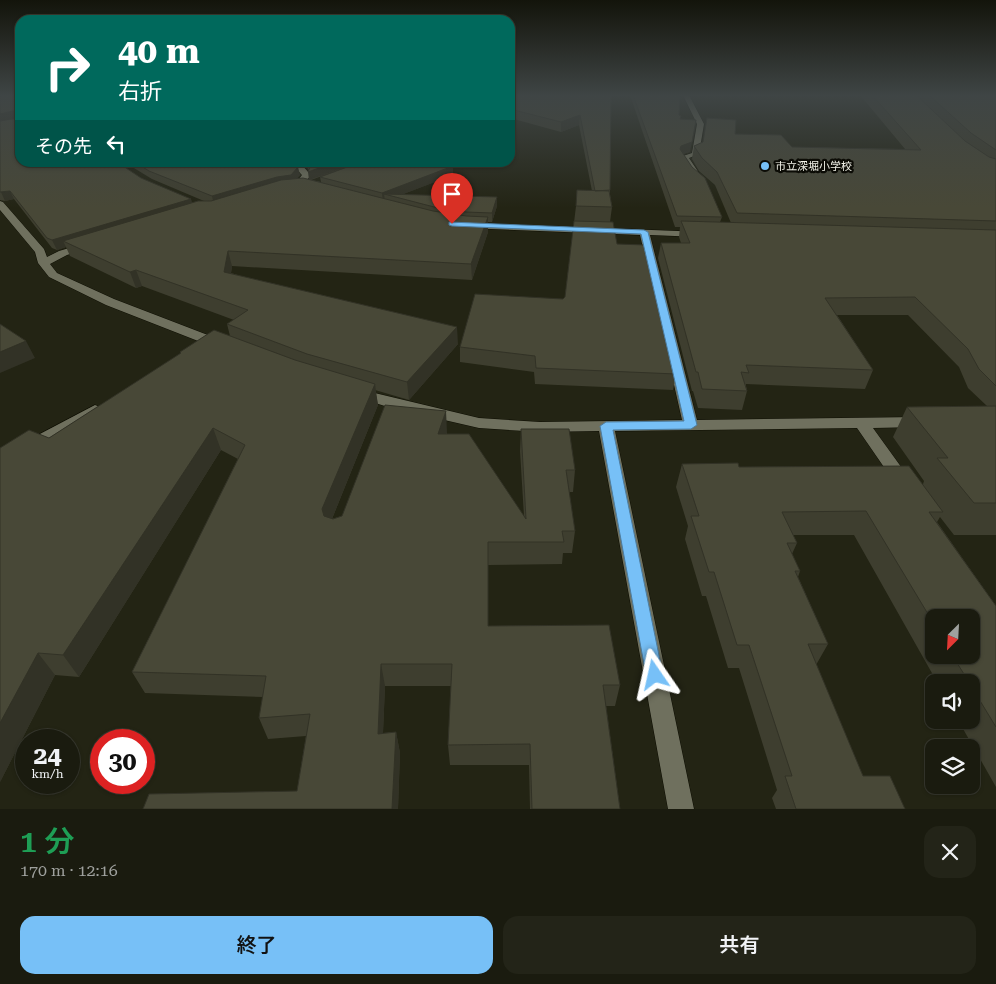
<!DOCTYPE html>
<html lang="ja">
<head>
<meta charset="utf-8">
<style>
  :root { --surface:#1a1b0f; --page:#232418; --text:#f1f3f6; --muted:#9fa19e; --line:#38392f; --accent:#77c0f7 }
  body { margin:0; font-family:"Roboto Serif","Noto Sans JP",serif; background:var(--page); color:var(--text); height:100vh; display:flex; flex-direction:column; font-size:19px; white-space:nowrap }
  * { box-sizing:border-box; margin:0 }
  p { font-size:16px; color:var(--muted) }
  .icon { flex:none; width:28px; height:28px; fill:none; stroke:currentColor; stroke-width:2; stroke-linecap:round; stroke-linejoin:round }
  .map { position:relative; height:809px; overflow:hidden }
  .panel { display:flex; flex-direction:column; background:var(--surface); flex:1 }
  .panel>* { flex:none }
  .banner { position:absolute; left:15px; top:15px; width:500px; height:152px; border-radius:15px; box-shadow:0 1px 4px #0004,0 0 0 1px var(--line); background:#00695c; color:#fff; overflow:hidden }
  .needle { width:32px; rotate:204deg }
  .controls { position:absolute; left:925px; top:609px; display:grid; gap:10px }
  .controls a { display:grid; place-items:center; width:55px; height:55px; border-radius:10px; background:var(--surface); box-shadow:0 1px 4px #0004,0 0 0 1px var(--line); font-size:25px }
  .speed { position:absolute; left:15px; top:729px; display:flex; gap:10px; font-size:25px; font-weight:700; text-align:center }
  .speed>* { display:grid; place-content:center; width:65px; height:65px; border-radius:50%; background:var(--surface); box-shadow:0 1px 4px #0004,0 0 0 1px var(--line); line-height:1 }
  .speed small { font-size:12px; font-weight:400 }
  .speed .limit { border:8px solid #d22; background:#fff; color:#111 }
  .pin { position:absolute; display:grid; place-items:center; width:42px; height:42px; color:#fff; margin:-51px -21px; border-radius:50% 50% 50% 0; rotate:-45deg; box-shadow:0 0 5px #0007 }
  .pin .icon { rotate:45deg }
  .me { position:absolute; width:55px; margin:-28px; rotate:349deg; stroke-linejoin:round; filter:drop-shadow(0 0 4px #0008) }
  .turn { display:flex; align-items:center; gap:18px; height:105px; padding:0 20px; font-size:22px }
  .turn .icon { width:65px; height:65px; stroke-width:2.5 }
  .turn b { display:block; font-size:35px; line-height:42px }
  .then { display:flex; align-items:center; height:48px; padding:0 20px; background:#0003; gap:10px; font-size:19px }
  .round { display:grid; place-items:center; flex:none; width:52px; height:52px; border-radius:15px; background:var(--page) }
  .head { display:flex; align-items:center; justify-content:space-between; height:85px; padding:0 20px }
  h1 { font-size:30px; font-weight:600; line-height:38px; color:#1e9e55 }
  .button { display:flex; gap:10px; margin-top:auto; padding:10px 20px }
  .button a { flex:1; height:58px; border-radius:15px; background:var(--accent); color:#111; font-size:20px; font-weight:600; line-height:58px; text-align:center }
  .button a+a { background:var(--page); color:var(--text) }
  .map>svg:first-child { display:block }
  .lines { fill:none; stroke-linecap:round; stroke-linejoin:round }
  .street-casing { stroke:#0d0d02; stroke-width:1 }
  .street { fill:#6f705e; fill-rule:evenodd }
  .wall { fill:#3e3e2f; fill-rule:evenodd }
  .shaded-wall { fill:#323226 }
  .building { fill:#484837; stroke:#323226 }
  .route { fill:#77c0f7; stroke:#4d7da1 }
  .poi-dot { fill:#77c0f7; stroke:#0c0c06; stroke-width:2 }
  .labels { text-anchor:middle; stroke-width:4.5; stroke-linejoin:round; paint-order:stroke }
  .far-poi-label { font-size:11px; fill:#f3f3e9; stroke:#0c0c06; text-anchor:start }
</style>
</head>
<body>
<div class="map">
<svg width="996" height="809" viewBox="0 0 996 809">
  <rect width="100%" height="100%" fill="#232414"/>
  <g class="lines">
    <defs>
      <path id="street" d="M 683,95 L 689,95 L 704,124 L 699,154 L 689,158 L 699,173 L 695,176 L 692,175 L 680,157 L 692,153 L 697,124 Z
        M 290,162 L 299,162 L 311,175 L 300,189 L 293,187 L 302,175 Z
        M 0,201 L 3,202 L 44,249 L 47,257 L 59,251 L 86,243 L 90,244 L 91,246 L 90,248 L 67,255 L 50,264 L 57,273 L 114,299 L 226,342 L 228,345 L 226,348 L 216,348 L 106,305 L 49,277 L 38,263 L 35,252 L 0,210 Z
        M 468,223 L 704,232 L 705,234 L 700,237 L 650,235 L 697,420 L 919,417 L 924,419 L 927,422 L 924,425 L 919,427 L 873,428 L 912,482 L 909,486 L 903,488 L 897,486 L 857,428 L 615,431 L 694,809 L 668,809 L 599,431 L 540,432 L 479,428 L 388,407 L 353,396 L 351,393 L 353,390 L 358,389 L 479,418 L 540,422 L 682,420 L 640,235 L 465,228 L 463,226 Z
        M 95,405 L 100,407 L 103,410 L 100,413 L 0,468 L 0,455 Z"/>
    </defs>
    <use href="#street" class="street-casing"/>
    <use href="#street" class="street"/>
  </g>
  <path class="wall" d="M 0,95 L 20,95 L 20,162 L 141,178 L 192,203 L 204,201 L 152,179 L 124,162 L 294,162 L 300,175 L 297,178 L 309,179 L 309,170 L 302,162 L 360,162 L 311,180 L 321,182 L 320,177 L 453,166 L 453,175 L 403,194 L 497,206 L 492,222 L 488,222 L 488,232 L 472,280 L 232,266 L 231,273 L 458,344 L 409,400 L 375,390 L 378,405 L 332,519 L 342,516 L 447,432 L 447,434 L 524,516 L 520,451 L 521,429 L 575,470 L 573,492 L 569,492 L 575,531 L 572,553 L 563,553 L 562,564 L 488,565 L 488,626 L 620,685 L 615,706 L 606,706 L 620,809 L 530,809 L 529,765 L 450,765 L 448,745 L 451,686 L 385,686 L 383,733 L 396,732 L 400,753 L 398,809 L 143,809 L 297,791 L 306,736 L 268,739 L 259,718 L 263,697 L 145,693 L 132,672 L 238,459 L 221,450 L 79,677 L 55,675 L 0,782 L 49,438 L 180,354 L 180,352 L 230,336 L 227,324 L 234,320 L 142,286 L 136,288 L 70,256 L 66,247 L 57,250 L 52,248 L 14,199 L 5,201 L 0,200 Z
    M 510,95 L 611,95 L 610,195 L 612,207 L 610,222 L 617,244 L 676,374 L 673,390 L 535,384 L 534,372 L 460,362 L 460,347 L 563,299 L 565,297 L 576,206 L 592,191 L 579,125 L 561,132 L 510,118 Z
    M 630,95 L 680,95 L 679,115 L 680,119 L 690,152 L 683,154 L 722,217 L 720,222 L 731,223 L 715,185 L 699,171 L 692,159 L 694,146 L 735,134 L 792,147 L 905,149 L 860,95 L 996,95 L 996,535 L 954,535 L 940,517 L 937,522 L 996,606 L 996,787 L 958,720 L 971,720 L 971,682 L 937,682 L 854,535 L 793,535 L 797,543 L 792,554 L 800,571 L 798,577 L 828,644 L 816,665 L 863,776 L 905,809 L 776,809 L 772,798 L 777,790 L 739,668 L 728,668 L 706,596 L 702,596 L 685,539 L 688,526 L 676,487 L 682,464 L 739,467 L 923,484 L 924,481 L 893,437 L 907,407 L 987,406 L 968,388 L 959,367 L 908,315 L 837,315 L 873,370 L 865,389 L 746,384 L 746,386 L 747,391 L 742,410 L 698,408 L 693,391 L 692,391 L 658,258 L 661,243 L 681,243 L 679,237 L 680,227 L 675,227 ZM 934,618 L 971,655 L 934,655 Z"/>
  <path class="shaded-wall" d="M 17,110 L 20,117 L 0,121 L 0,114 Z
    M 580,115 L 579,125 L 561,132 L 561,122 Z
    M 692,142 L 690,152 L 679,155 L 681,146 Z
    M 335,162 L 360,162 L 309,180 L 308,172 Z
    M 453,166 L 453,175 L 396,197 L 384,194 L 385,202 L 383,202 L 382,193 Z
    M 298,167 L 300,175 L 293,183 L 214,205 L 212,196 Z
    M 10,191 L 14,199 L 5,201 L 1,192 Z
    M 497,197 L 497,206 L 492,222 L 492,213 Z
    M 191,199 L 194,208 L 63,241 L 66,247 L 57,250 L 52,240 Z
    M 488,217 L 488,232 L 472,280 L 471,264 Z
    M 228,251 L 232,266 L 229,288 L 224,272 Z
    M 136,270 L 142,286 L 136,288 L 130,272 Z
    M 457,327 L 458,344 L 409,400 L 407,382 Z
    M 26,341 L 35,358 L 0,373 L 0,352 Z
    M 375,384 L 378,405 L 327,531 L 322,509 Z
    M 446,411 L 447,432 L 440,456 L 438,434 Z
    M 213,428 L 221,450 L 79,677 L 63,655 Z
    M 38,653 L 55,675 L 0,782 L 0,723 Z
    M 381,664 L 385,686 L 382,755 L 378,734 Z
    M 396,732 L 400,753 L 398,809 L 392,809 Z"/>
  <path class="building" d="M 0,95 L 20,95 L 20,162 L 117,162 L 141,178 L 191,199 L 52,240 L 47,238 L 10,191 L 0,192 L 0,121 L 17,118 L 19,112 L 17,110 L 0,114 Z
    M 510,95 L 611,95 L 610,190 L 595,191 L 580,115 L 561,122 L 510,109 Z
    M 633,95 L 680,95 L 679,115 L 681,116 L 680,119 L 696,120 L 692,142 L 681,146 L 680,149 L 692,167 L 705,178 L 722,217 L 677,216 Z
    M 872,95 L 916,95 L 965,141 L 989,157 L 996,159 L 996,221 L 737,213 L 717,172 L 702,158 L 694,146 L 703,142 L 707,118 L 736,120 L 735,134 L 781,135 L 792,147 L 921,150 Z
    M 929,95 L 996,95 L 996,150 L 971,133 Z
    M 135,162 L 294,162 L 298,167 L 291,175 L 277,177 L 212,196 L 149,171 Z
    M 308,162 L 335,162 L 308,172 L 311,165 Z
    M 361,162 L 442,162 L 453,166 L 382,193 L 320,177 Z
    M 303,178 L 433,211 L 466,216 L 488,217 L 471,264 L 228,251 L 224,272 L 457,327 L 407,382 L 307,354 L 227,324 L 248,310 L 136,270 L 130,272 L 63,241 L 198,201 L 211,201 L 281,180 Z
    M 577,190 L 609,191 L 612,207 L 576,206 Z
    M 384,194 L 497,197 L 492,213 L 466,212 L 438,208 Z
    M 574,221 L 613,222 L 617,244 L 645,245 L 676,374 L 536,368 L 535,356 L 460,347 L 475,294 L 563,299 L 565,297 Z
    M 681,221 L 996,230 L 996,386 L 979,369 L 968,349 L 915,297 L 825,298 L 873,370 L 746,365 L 749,373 L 741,372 L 747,391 L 702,389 L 698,372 L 696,372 L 661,243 L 690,243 Z
    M 0,324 L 26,341 L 0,352 Z
    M 214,330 L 295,360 L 375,384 L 322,509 L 324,516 L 333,519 L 342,516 L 385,405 L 446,411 L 438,434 L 469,434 L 526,519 L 521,429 L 569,429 L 575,470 L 566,470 L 575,531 L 562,531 L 564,542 L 488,542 L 488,626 L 609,625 L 620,685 L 603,685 L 620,809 L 532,809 L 530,744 L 448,745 L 452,664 L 381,664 L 378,734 L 396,732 L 392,809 L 143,809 L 149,794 L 297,791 L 310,714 L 259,718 L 266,676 L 132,672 L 245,445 L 213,428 L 63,655 L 38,653 L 0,723 L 0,448 L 29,430 L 49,438 L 181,353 L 180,352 Z
    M 996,406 L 996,503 L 974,503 L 937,458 L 948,458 L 907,407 Z
    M 738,463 L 739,467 L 909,466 L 943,512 L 929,512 L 996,606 L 996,727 L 971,686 L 971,682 L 969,682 L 952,655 L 971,655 L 971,618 L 934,618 L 934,624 L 866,511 L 782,512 L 797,543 L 787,543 L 800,571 L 795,571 L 828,644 L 808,644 L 863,776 L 890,776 L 905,809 L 796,809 L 785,776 L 792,776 L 749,645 L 737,645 L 714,572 L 709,572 L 691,516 L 699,516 L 682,464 Z"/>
  <linearGradient id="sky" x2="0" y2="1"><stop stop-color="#13140b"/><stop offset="0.46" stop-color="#3f4545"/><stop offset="1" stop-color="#3f4545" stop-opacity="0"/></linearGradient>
  <rect width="996" height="208" fill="url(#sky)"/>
  <path class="route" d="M 449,222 L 644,230 L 648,232 L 697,425 L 691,429 L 613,430 L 663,675 L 661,681 L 655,683 L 649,681 L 646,675 L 600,426 L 606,422 L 684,421 L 641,234 L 452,226 L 449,225 Z"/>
  <circle class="poi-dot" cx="765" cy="166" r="5"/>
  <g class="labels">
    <g class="far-poi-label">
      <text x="775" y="170">市立深堀小学校</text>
    </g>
  </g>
</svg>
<div class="controls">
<a><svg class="needle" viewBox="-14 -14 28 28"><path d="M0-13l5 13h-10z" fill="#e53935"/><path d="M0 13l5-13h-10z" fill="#9fa19e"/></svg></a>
<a><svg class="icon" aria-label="sound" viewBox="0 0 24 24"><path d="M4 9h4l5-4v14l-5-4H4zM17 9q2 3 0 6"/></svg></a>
<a><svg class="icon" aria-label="layers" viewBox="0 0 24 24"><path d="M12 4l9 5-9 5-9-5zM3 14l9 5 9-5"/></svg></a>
</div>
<div class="speed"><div>24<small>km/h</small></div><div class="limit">30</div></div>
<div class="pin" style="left:452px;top:224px;background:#d93025"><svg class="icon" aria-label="arrive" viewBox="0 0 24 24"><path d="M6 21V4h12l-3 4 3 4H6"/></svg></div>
<svg class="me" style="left:655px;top:675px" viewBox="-20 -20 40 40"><path d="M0-17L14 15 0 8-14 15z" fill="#77c0f7" stroke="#fff" stroke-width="4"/></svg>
<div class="banner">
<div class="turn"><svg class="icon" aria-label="right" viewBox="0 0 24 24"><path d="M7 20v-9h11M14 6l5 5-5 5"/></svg><div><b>40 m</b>右折</div></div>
<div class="then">その先<svg class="icon" aria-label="left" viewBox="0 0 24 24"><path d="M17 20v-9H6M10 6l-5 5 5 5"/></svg></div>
</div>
</div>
<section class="panel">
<div class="head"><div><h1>1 分</h1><p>170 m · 12:16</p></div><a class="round"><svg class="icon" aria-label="close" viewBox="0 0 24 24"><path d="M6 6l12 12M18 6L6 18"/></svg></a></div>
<div class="button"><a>終了</a><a>共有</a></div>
</section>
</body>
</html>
